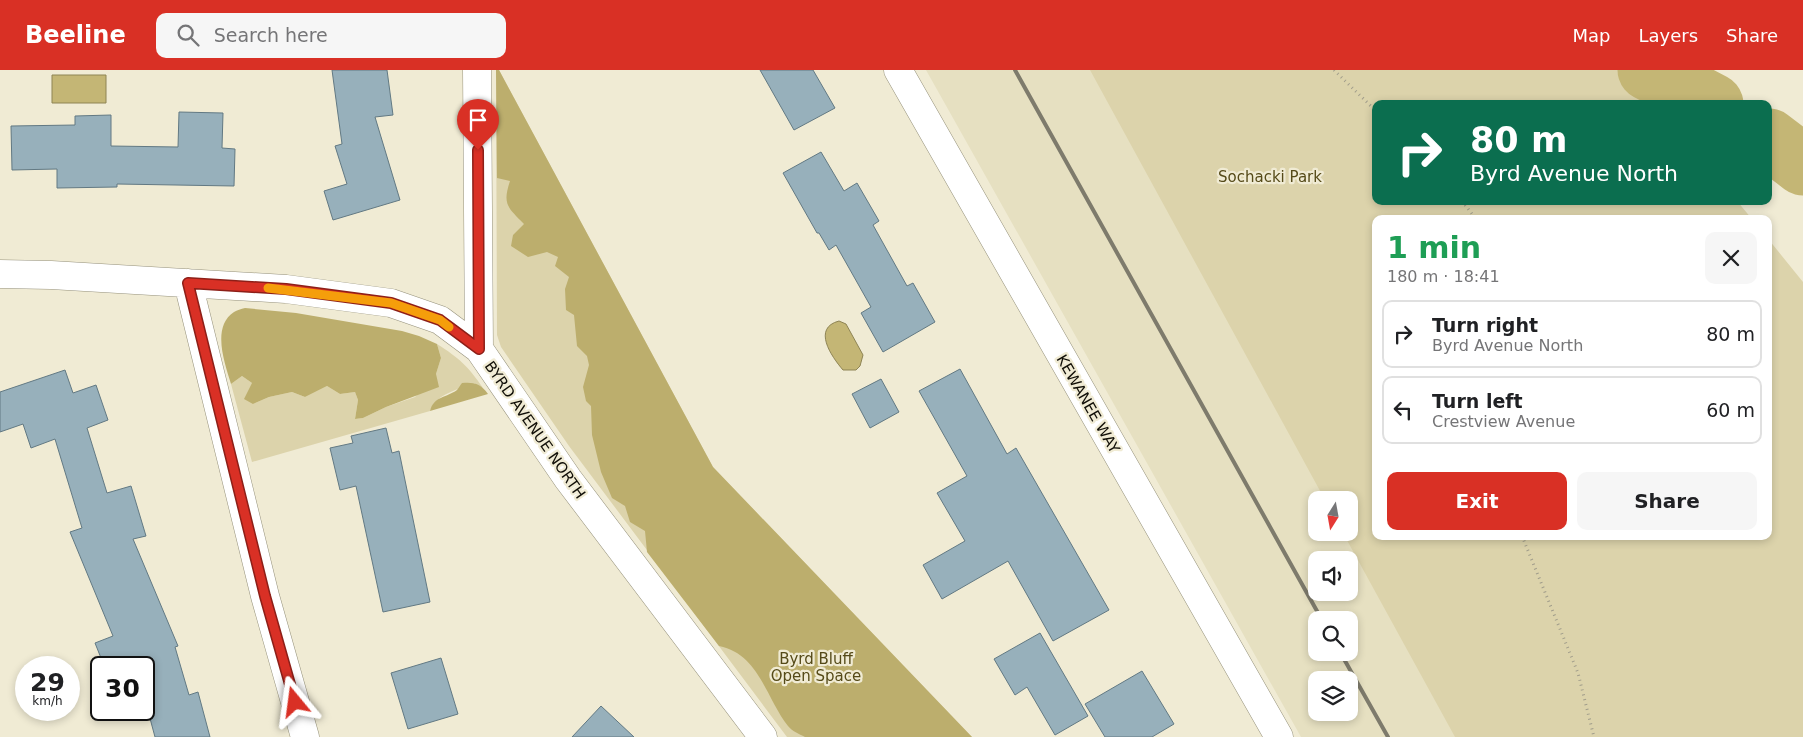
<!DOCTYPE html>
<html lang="en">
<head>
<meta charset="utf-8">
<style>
  :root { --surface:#fff; --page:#f6f6f6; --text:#202124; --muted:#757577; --line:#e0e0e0; --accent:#d93025 }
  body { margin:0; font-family:"DejaVu Sans",sans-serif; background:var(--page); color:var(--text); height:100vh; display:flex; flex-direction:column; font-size:19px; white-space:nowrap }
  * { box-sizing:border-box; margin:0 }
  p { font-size:16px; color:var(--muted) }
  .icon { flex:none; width:28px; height:28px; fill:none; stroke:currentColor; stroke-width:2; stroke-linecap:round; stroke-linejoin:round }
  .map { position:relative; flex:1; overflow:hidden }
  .side { position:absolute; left:1372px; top:145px; width:400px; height:325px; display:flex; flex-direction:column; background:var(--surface); border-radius:10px; box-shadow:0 2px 8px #0003 }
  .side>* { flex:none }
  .hud { position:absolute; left:1372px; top:30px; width:400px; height:105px; border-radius:10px; box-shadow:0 2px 8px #0003; background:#0b6e4f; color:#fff; overflow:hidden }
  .needle { width:32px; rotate:191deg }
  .tools { position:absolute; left:1308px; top:421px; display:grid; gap:10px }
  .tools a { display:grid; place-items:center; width:50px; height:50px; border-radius:10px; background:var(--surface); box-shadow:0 2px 8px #0003; font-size:25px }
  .speed { position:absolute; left:15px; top:586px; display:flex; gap:10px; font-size:25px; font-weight:700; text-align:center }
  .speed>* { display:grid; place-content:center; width:65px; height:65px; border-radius:50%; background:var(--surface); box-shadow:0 2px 8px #0003; line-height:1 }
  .speed small { font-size:12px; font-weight:400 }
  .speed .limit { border:2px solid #111; border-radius:8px; background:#fff; color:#111 }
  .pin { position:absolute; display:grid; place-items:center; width:42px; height:42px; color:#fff; margin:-51px -21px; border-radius:50% 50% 50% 0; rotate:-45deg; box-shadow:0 0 5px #0007 }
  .pin .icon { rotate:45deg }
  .me { position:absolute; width:55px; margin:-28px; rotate:344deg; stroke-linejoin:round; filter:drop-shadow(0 0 4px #0008) }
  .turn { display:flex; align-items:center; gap:18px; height:105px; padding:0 15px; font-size:22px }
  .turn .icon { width:65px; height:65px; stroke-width:2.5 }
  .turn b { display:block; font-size:35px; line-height:42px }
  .round { display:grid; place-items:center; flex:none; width:52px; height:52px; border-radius:10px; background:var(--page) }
  .head { display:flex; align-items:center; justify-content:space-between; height:85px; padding:0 15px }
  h1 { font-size:30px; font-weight:800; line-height:38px; color:#1e9e55 }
  .action { display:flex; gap:10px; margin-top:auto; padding:10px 15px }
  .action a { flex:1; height:58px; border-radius:10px; background:var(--accent); color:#fff; font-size:20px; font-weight:800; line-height:58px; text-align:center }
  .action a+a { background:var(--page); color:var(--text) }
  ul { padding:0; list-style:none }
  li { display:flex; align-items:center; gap:15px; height:68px; margin:0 10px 8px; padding:0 5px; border:2px solid var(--line); border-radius:10px }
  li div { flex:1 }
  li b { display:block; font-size:19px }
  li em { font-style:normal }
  header { display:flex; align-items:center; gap:30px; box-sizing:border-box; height:70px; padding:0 25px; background:var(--accent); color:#fff }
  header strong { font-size:24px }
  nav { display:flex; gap:28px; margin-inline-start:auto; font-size:18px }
  .search { width:350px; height:45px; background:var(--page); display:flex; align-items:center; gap:12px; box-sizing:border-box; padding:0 18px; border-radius:10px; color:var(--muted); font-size:19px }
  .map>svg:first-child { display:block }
  .built { fill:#e6e0c1; fill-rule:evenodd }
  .green { fill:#dcd3ab }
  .forest { fill:#bcae6d }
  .water { fill:#c4b675; stroke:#8e8454 }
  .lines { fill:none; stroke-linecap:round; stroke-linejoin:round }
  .river { stroke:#c4b675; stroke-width:61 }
  .building { fill:#97b0bb; stroke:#627983 }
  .minor-casing { stroke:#96927c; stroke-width:29 }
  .path { stroke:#a19d8b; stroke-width:3; stroke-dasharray:1 4; stroke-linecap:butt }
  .minor { stroke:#fff; stroke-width:28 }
  .rail { stroke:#7e7b6c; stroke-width:4 }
  .route-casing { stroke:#8d1f18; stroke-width:12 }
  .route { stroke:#d93025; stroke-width:9 }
  .slow { stroke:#f59e0b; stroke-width:9 }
  .labels { text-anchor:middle; stroke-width:4.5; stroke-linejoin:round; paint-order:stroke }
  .park-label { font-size:15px; fill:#554a18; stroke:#f0ebd4 }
  .street-label { font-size:15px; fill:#100e07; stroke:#f0ebd4 }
</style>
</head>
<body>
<header>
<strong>Beeline</strong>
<div class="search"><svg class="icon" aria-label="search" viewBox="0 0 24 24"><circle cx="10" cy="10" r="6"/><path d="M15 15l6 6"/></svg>Search here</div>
<nav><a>Map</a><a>Layers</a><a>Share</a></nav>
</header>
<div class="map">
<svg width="1803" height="667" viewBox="0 0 1803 667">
  <rect width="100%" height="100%" fill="#f0ebd4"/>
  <path class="built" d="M 926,0 L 1113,0 L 1489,667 L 1301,667 ZM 1316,430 L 1349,430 L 1349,462 L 1316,462 ZM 1316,490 L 1349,490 L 1349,522 L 1316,522 ZM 1316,550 L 1349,550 L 1349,582 L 1316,582 ZM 1316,610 L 1349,610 L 1349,642 L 1316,642 Z"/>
  <path class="green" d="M 496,0 L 499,0 L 713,397 L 972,667 L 787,667 L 569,376 L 501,277 L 497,265 Z
    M 1090,0 L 1630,0 L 1658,34 L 1376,34 L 1376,131 L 1737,131 L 1752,149 L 1376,149 L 1376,466 L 1769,466 L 1769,170 L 1803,212 L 1803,667 L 1455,667 L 1343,463 L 1349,462 L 1349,430 L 1325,430 Z
    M 437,274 C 459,288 468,296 483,318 L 474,313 C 460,319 435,324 430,341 L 252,392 L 231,314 L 242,306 L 252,313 L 253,334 L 269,327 L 292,322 L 305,327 L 327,316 L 340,324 L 355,322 L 358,330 L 355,349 L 363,348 L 386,337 L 415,327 L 436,304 L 441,288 Z"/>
  <path class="forest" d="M 496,0 L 499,0 L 713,397 L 972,667 L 805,667 C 799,664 792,661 788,656 C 766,628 759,584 719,576 L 647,482 L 645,461 L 630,452 L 625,436 L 612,428 L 601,402 L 592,365 L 591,336 L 586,331 L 583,317 L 589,295 L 587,286 L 577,276 L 574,245 L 566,240 L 565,219 L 569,207 L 555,196 L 558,187 L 547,182 L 528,187 L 511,176 L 513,165 L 524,154 C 508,137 502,135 510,111 L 497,108 Z
    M 245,238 L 296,243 L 402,261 L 419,266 L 437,274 L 441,288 L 436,304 L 439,317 L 386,337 L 363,348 L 355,349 L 358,330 L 355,322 L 340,324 L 327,316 L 305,327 L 292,322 L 269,327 L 253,334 L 244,329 L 252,313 L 242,306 L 231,314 C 225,294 211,257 234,242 C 237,240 241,239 245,238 Z
    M 462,313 C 475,312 481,314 488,324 L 430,341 C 434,326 446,328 457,320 C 459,318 460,315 462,313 Z"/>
  <path class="water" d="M 52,5 L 106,5 L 106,33 L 52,33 Z
    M 839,251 L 846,254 L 863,285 L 860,296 L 856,300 L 843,300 C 831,286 812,258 839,251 Z"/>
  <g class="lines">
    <path class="river" d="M 1648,0 L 1713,34
      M 1769,69 L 1803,95"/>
  </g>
  <path class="building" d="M 332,0 L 387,0 L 393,45 L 375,47 L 400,130 L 333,150 L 324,121 L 347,114 L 335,76 L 342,74 Z
    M 760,0 L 813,0 L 835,38 L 794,60 Z
    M 179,42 L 223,43 L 222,78 L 235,79 L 234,116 L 117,114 L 117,117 L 57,118 L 57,99 L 12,100 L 11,56 L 75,55 L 75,46 L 111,45 L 111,76 L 178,77 Z
    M 821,82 L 844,121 L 857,113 L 879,151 L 873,155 L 907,216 L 913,213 L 935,252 L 883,282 L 861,243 L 871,237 L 836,175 L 829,180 L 819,163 L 817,163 L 783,103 Z
    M 960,299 L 1007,384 L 1016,378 L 1109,540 L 1053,571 L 1008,491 L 942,529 L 923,495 L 965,471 L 937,423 L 967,406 L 919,321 Z
    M 65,300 L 73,323 L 96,315 L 108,350 L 87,358 L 107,423 L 131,416 L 146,466 L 133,469 L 178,576 L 175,577 L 189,625 L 198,622 L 210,667 L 155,667 L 144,626 L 144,598 L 105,598 L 95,573 L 113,566 L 70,462 L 82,458 L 55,369 L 31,378 L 23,354 L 0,362 L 0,322 Z
    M 881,309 L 899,342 L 870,358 L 852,324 Z
    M 386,358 L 392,383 L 399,381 L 430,532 L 383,542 L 356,416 L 340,420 L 330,378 L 353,373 L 351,366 Z
    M 1040,563 L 1088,646 L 1055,665 L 1027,617 L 1015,625 L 994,589 Z
    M 441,588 L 458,644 L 408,659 L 391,603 Z
    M 1142,601 L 1174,654 L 1152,667 L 1105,667 L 1085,634 Z
    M 601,636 L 634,667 L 572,667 Z"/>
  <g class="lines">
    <defs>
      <path id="minor" d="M 477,0 L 479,279
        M 898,0 L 1279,667
        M 0,204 L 51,205 L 286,219 L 391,233 L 440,250 L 479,279 L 568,409 L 763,667
        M 188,213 L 265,526 L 305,667"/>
    </defs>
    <use href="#minor" class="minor-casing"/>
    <path class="path" d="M 1334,0 L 1376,41
      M 1462,131 L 1476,149
      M 1522,466 L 1578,603 L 1594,667"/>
    <use href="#minor" class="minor"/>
    <path class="rail" d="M 1015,0 L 1322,550
      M 1340,582 L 1388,667"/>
  </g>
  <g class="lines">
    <defs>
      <path id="route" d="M 295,632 L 265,526 L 188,213 L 286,219 L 391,233 L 440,250 L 479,279 L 478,80"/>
    </defs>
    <use href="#route" class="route-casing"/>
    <use href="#route" class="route"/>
    <path class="slow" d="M 268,218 L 391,233 L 440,250 L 449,257"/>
  </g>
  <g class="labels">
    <g class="park-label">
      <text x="1270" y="112">Sochacki Park</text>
      <text x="816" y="594">Byrd Bluff<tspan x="816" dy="17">Open Space</tspan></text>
    </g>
    <g class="street-label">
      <text transform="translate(1088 334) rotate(60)" y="5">KEWANEE WAY</text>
      <text transform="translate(535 360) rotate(55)" y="5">BYRD AVENUE NORTH</text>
    </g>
  </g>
</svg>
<div class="tools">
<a><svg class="needle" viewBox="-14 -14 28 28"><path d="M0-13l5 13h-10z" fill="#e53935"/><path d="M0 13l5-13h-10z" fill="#757577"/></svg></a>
<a><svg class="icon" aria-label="sound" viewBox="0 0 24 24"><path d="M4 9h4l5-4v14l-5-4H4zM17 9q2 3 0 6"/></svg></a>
<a><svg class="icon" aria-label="search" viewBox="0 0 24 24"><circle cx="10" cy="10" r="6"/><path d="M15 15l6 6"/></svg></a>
<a><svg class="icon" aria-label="layers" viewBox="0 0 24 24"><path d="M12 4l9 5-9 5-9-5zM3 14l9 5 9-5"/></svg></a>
</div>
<div class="speed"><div>29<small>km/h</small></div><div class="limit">30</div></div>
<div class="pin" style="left:478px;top:80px;background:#d93025"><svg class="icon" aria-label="arrive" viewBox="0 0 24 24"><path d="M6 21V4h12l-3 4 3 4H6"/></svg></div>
<svg class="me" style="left:295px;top:632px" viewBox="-20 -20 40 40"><path d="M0-17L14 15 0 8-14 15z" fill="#d93025" stroke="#fff" stroke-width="4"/></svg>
<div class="hud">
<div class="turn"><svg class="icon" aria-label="right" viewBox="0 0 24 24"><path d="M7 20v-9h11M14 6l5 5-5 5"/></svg><div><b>80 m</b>Byrd Avenue North</div></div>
</div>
<section class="side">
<div class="head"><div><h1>1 min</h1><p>180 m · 18:41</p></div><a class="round"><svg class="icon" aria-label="close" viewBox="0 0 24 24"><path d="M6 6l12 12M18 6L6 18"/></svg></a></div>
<ul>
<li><svg class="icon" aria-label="right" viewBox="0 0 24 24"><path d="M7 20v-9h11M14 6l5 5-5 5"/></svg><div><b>Turn right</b><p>Byrd Avenue North</p></div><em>80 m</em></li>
<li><svg class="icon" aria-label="left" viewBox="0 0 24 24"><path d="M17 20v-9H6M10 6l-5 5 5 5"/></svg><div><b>Turn left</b><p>Crestview Avenue</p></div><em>60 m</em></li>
</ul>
<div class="action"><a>Exit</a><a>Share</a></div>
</section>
</div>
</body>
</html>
